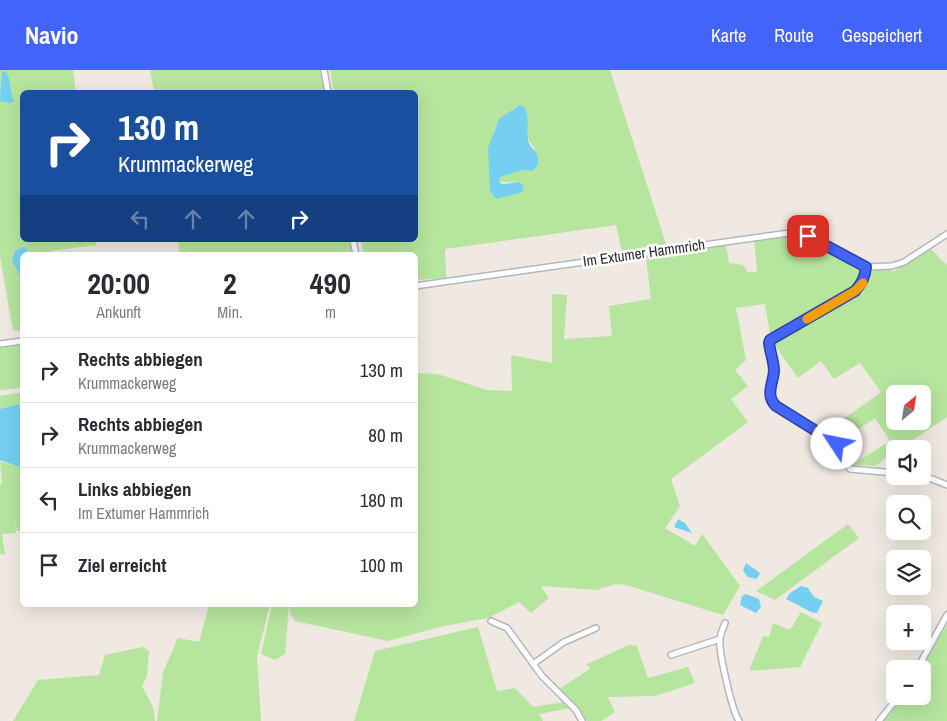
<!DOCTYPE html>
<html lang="de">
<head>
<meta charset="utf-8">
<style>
  :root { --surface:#fff; --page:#f7f7f7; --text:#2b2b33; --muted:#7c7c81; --line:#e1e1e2; --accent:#4264fb }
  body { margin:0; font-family:"Archivo Narrow",sans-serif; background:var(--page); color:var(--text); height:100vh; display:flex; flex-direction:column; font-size:19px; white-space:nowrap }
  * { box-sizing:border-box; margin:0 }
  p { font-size:16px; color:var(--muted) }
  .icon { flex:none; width:28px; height:28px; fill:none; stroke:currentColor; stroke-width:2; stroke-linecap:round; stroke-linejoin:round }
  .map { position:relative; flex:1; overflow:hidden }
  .sheet { position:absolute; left:20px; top:182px; width:398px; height:355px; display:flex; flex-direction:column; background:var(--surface); border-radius:8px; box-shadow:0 5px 20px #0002 }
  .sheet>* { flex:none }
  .hud { position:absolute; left:20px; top:20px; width:398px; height:152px; border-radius:8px; box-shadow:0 5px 20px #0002; background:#1a4fa0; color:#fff; overflow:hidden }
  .needle { width:32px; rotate:30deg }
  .buttons { position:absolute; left:886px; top:315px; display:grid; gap:10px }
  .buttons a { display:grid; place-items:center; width:45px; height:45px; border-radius:8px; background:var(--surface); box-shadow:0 5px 20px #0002; font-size:25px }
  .pin { position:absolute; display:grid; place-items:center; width:42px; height:42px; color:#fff; margin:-21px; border-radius:10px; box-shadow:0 2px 8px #0006 }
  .me { position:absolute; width:55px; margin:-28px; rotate:304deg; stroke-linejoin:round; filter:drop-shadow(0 0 4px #0008) }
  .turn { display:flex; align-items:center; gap:18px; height:105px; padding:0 15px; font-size:22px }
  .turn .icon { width:65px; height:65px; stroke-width:2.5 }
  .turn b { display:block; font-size:35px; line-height:42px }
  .lanes { display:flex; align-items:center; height:48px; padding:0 15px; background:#0003; justify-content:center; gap:25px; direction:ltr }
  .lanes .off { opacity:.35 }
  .eta { display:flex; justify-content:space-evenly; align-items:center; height:85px; text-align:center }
  .eta b { font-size:30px; font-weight:700; line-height:35px }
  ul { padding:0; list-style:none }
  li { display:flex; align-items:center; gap:15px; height:65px; padding:0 15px; border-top:1px solid var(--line) }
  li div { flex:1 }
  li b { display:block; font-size:19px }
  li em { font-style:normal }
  header { display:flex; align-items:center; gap:30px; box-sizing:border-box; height:70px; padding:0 25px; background:var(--accent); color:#fff }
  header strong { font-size:24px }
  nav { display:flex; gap:28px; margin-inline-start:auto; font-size:18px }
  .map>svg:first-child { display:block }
  .green { fill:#b6e59e; fill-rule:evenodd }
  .water { fill:#75cff0 }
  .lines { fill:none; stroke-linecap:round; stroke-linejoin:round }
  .minor-casing { stroke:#b4b7c1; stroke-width:8 }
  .minor { stroke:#fff; stroke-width:5 }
  .route-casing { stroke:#2b41a3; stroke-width:12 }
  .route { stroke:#4264fb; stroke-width:9 }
  .slow { stroke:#f59e0b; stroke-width:9 }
  .labels { text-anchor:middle; stroke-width:5; stroke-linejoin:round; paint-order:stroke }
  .street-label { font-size:15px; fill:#2e2e2e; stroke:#fff }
</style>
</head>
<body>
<header>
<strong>Navio</strong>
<nav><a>Karte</a><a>Route</a><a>Gespeichert</a></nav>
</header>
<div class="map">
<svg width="947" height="651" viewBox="0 0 947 651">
  <rect width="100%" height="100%" fill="#efe9e1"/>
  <path class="green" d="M 0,0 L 73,0 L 76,22 L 22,22 L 22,170 L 96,170 L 96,175 L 50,181 L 50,185 L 22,185 L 22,261 L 13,261 L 0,186 Z
    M 150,0 L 320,0 L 324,22 L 154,22 Z
    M 330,0 L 610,0 L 666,174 L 622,183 L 616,155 L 445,179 L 446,208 L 415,210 L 415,185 L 364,185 L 361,170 L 415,170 L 415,22 L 334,22 ZM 496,55 L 528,69 L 535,79 L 532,101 L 522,100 L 500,107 L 499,112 L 519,112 L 490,121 L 489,78 Z
    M 785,167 C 815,167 832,189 860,198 C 864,208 860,215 851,220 L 770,263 L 765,234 L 736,238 L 746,290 L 735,300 L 748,316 L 731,329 L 748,352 L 671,409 L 680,436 L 665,458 L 695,476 L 702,464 L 740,516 L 723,545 L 626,515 L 616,514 L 596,520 L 541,516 L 549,528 L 531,543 L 519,532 L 488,548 L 444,556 L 388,571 L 295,551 L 290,543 L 290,535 L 415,535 L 415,303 L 438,304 L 487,320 L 512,321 L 511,285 L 552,293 L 552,224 L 567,225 L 564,269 L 612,266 L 609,236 L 651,229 L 646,188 L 726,175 L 729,193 L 743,195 L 748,202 L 757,202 L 754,170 Z
    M 178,170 L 350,170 L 353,185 L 180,185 Z
    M 930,178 L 947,195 L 947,347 L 900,379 L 895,379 L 895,382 L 875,396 L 852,395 L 890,371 L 875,348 L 839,373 L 824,363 L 881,322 L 860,293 L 834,309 L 821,291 L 798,308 L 774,274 L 858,222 L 865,213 L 868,200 L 890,198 L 893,202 ZM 895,324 L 922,324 L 922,351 L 895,351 Z
    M 20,275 L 22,318 L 0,320 L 0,278 Z
    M 22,322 L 22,348 L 19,334 L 0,339 L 0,326 Z
    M 0,391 L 19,397 L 22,394 L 22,461 L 17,461 L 15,450 L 16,463 L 2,464 L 5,485 L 0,484 L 0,414 L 2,413 Z
    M 848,454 L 859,468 L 775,530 L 756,521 Z
    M 209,535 L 270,535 L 257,586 L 261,651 L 157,651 L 163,602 L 178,568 L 199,572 Z
    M 272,535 L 289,535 L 285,584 L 275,590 L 261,584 Z
    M 801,542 L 822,553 L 800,597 L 749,601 L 763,566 L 769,567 L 773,553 L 790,560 Z
    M 947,555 L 947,651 L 883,651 L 905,626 L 922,626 L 922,599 L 919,599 Z
    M 478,557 L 497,621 L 515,618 L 533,637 L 563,632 L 570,638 L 539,644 L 543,651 L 354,651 L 375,581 Z
    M 629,575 L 637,576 L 648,608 L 688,597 L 695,613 L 655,626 L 608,627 L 615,642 L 601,651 L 587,651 L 559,619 L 590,599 L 587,594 Z
    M 143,577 L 149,581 L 147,606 L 142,616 L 153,637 L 155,651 L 13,651 L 38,610 L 99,605 L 105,585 Z"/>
  <path class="water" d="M 2,1 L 6,2 C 12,12 9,21 14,31 L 10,33 L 0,31 Z
    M 520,35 L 525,37 C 530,52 526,56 528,69 C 529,80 540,79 538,95 L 532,101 L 522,100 L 500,107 L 499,112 L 503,114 L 519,112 L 523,116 L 523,122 L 496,129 L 490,121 L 488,78 L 499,49 Z
    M 24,177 L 28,180 L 20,190 L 22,194 L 22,241 C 18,219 27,213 12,191 L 15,181 Z
    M 19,334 L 22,348 L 22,394 L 19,397 L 0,390 L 0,339 Z
    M 678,449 L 685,453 L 692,463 L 674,457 Z
    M 746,493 L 760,503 L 757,509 L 748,507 L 743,501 Z
    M 801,516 L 808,518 L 814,527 L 823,531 L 817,543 L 811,542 L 786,529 L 790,523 Z
    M 746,524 L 759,529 L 761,537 L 756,543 L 740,535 L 742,526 Z"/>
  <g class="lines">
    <defs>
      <path id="minor" d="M 324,0 L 328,22
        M 353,170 L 356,185
        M 866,197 L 863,213 L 855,221 L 770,270 L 769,273 C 770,282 774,292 774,301 C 773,314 765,325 776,336 L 837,374 L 850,399 L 895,403
        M 415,216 L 789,163 L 808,167 L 866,197 L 892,196 L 904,192 L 947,164
        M 0,274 L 22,271
        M 922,405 L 947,415
        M 491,551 L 507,558 L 542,606 L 576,640 L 582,651
        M 725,553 C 723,558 721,563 720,568 C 718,581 732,640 739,651
        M 671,585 L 720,569
        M 533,594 L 564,572 L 596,558
        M 917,599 L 947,545
        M 879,651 L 899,626"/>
    </defs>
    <use href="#minor" class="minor-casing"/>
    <use href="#minor" class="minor"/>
  </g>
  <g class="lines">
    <defs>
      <path id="route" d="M 808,166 L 866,197 C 865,207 862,213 855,221 L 770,270 L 769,273 C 770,282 774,292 774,301 C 773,314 765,325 776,336 L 837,374"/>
    </defs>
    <use href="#route" class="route-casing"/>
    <use href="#route" class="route"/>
    <path class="slow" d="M 807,249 L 855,221 L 863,213"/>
  </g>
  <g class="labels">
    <g class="street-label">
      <text transform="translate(644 183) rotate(-8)" y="5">Im Extumer Hammrich</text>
    </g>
  </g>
</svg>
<div class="buttons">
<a><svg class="needle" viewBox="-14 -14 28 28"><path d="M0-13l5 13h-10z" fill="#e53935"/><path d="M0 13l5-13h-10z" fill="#7c7c81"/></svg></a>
<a><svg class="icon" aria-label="sound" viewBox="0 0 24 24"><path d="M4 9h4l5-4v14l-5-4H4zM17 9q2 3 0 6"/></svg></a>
<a><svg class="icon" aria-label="search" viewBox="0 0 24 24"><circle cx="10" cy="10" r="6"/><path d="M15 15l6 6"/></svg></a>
<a><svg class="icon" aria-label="layers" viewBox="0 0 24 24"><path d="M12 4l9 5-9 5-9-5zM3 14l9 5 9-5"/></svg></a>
<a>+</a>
<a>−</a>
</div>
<div class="pin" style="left:808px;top:166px;background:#d93025"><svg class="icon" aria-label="arrive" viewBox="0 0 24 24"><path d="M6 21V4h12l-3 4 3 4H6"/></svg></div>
<svg class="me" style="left:837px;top:374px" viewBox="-20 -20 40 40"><circle r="19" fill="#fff"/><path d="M0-13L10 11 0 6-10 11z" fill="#4264fb"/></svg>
<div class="hud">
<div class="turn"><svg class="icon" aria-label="right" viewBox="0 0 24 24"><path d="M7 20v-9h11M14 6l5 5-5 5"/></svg><div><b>130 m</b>Krummackerweg</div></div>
<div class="lanes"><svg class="icon off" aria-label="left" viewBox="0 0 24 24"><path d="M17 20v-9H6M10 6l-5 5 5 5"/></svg><svg class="icon off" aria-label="ahead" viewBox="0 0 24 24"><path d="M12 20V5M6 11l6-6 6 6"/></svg><svg class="icon off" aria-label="ahead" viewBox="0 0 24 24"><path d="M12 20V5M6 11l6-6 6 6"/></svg><svg class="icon" aria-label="right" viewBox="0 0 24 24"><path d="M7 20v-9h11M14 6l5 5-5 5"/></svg></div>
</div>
<section class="sheet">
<div class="eta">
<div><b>20:00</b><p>Ankunft</p></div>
<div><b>2</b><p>Min.</p></div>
<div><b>490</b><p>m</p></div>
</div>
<ul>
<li><svg class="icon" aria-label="right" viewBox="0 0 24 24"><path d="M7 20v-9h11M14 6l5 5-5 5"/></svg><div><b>Rechts abbiegen</b><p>Krummackerweg</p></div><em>130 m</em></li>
<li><svg class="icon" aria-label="right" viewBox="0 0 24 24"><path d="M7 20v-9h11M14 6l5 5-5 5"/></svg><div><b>Rechts abbiegen</b><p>Krummackerweg</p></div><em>80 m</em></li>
<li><svg class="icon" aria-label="left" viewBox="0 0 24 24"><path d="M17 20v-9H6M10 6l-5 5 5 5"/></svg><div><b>Links abbiegen</b><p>Im Extumer Hammrich</p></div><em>180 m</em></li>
<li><svg class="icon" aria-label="arrive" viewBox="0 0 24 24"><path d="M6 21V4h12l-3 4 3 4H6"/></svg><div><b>Ziel erreicht</b></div><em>100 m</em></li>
</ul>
</section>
</div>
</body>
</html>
